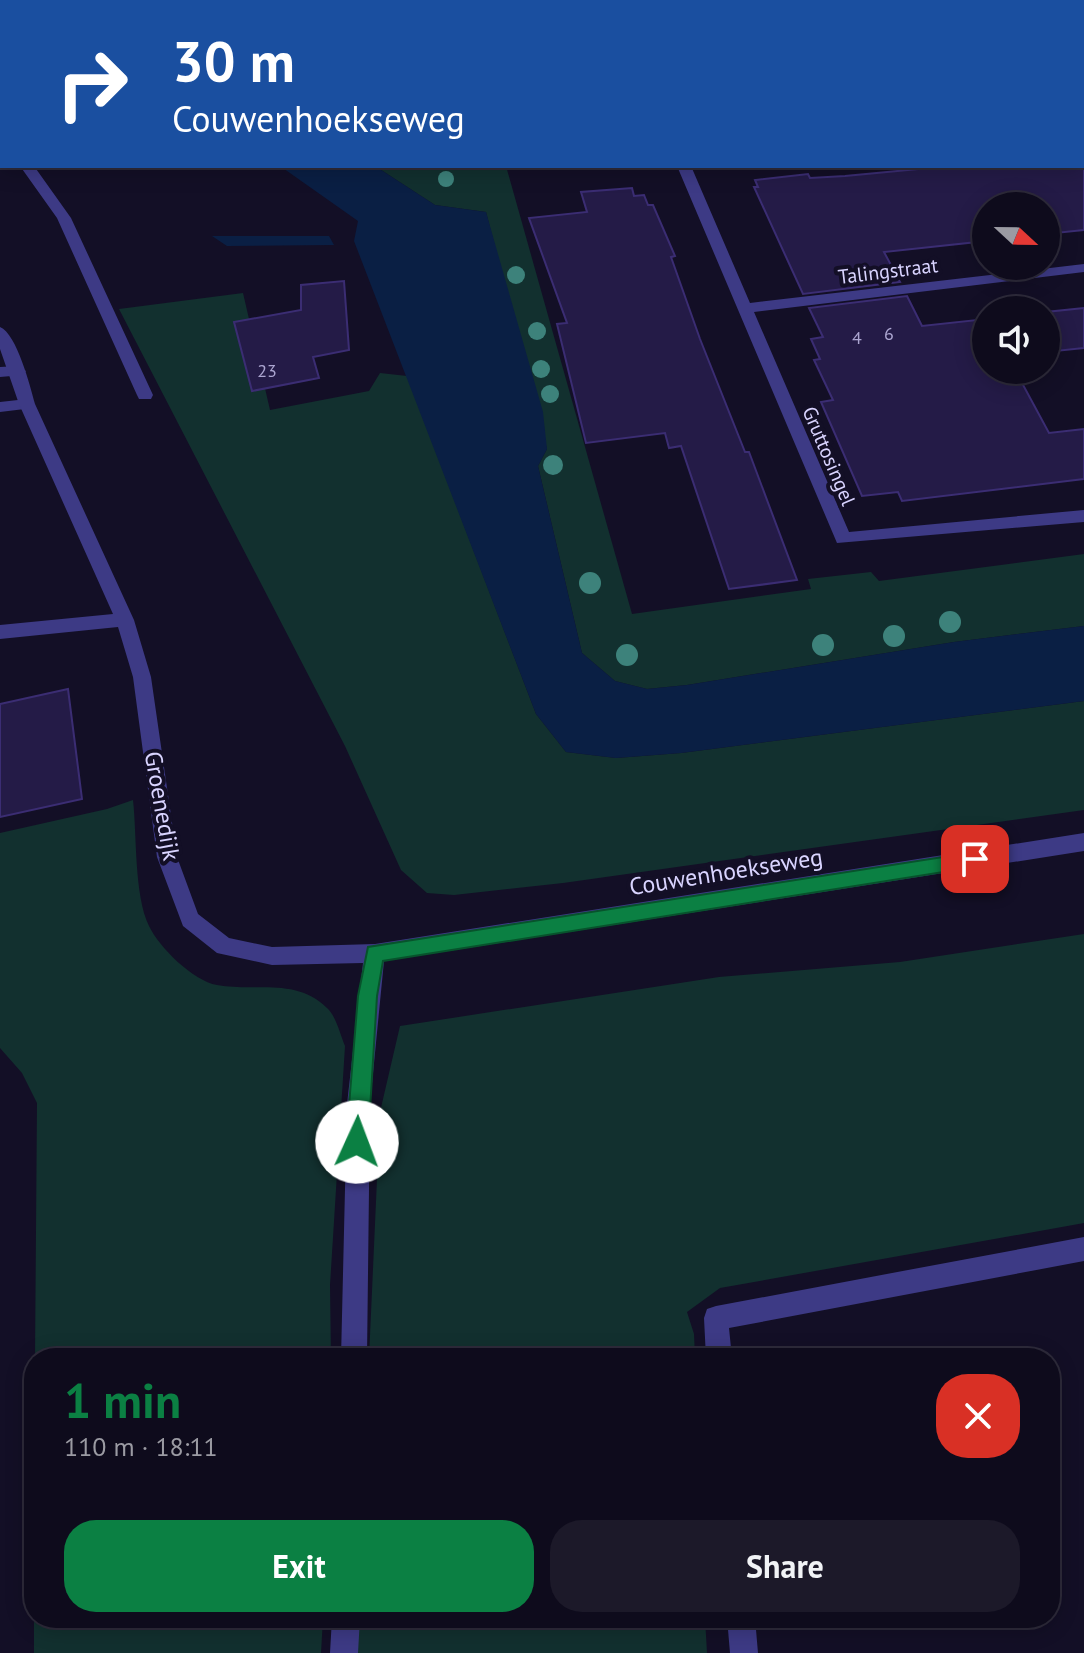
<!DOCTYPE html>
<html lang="en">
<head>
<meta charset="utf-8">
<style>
  :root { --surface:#0e0b1c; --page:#1c1929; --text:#f1f3f6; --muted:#9b9ba3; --line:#2e2b3b; --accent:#0b8043 }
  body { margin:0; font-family:"PT Sans",sans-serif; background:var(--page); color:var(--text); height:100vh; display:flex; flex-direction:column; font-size:30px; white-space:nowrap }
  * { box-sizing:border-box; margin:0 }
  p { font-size:26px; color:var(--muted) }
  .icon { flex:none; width:44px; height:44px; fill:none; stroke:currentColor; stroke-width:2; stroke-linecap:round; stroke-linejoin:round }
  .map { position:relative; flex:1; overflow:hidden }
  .drawer { position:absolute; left:24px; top:1348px; width:1036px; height:280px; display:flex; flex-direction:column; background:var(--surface); border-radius:32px; box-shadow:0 4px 20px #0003,0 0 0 2px var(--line) }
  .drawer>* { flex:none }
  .banner { position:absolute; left:0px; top:0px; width:1084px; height:168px; box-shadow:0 4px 20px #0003,0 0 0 2px var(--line); background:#1a4fa0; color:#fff; overflow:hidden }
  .needle { width:52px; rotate:112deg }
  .fabs { position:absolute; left:972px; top:192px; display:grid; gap:16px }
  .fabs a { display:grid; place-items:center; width:88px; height:88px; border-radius:50%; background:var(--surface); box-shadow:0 4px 20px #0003,0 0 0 2px var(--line); font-size:40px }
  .pin { position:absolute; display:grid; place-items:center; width:68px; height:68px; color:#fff; margin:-34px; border-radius:16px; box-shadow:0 4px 12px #0006 }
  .me { position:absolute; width:88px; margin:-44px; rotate:2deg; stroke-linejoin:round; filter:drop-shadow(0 0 6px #0008) }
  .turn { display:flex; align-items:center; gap:28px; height:168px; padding:0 40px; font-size:36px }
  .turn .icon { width:104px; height:104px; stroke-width:2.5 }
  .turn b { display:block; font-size:56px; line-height:68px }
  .round { display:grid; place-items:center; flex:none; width:84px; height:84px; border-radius:32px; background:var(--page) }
  .head { display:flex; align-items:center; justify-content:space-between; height:136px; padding:0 40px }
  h1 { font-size:48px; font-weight:800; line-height:60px; color:var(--accent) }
  .primary-button { display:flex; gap:16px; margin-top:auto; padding:16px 40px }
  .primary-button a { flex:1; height:92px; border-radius:32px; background:var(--accent); color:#fff; font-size:32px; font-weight:800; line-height:92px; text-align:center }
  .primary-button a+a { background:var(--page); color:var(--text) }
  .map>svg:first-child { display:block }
  .green { fill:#12302f }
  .water { fill:#0a1f44 }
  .building { fill:#241b47; stroke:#3b2d73; stroke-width:2 }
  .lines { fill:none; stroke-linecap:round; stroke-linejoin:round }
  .lane { fill:#3d3a85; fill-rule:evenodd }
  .street { fill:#3d3a85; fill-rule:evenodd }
  .tree { fill:#3d827b }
  .route { fill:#0b8043; stroke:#07532c; stroke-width:2 }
  .labels { text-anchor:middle; stroke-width:8; stroke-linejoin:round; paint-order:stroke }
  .far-number-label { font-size:18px; fill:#aca6d1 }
  .far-street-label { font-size:20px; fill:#d9d4ff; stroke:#130f26 }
  .street-label { font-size:24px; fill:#d9d4ff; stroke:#130f26 }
</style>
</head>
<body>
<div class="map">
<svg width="1084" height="1653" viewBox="0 0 1084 1653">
  <rect width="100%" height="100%" fill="#130f26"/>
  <path class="green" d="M 375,166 L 506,166 L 632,614 L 811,589 L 808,579 L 871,572 L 879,581 L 1084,554 L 1084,626 L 954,642 L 687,685 L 647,689 L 615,681 L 582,653 L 538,466 L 547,449 L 486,212 L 435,205 Z
    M 243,293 L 270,410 L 369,391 L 380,373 L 407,376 L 536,714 L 566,752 L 616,758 L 681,753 L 1084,701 L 1084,810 L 563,883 L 454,895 L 427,893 L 401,870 L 345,746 L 119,309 Z
    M 133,800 C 137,836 134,895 149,926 C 159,947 193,981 217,985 C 255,992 296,977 327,1008 C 336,1016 340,1034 345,1046 L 330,1285 L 331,1358 L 35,1358 L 37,1103 L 22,1073 L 0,1048 L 0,833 L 107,809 Z
    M 1084,934 L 1084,1223 L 720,1288 L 687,1312 L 694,1334 L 695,1358 L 369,1358 L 380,1112 L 400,1026 L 719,977 L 900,962 Z
    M 34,1570 L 34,1618 L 323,1618 L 321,1653 L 34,1653 Z
    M 357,1618 L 705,1618 L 707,1653 L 356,1653 Z"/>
  <path class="water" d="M 280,166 L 375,166 L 435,205 L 486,212 L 543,412 L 547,449 L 538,466 L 582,653 L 615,681 L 647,689 L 687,685 L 954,642 L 1084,626 L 1084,701 L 681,753 L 616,758 L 566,752 L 536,714 L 354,241 L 358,221 Z
    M 212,236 L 329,236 L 334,245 L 227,246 Z"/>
  <path class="building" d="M 950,166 L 1084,166 L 1084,230 L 1046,234 L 1046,206 L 986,206 L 986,241 L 884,252 L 900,282 L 803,294 L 754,187 L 758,187 L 755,180 L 808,174 L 810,178 L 845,176 Z
    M 632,188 L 634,196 L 644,195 L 648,205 L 653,205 L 675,256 L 671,257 L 700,339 L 745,452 L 749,452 L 797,580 L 729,589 L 681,446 L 669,448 L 665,433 L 586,443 L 557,324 L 567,323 L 529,218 L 587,212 L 581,192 Z
    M 344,281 L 349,350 L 313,357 L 319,378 L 252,391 L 234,322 L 301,310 L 301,285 Z
    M 907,296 L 922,326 L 986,319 L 986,370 L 1015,370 L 1049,433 L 1084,429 L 1084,479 L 902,501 L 898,492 L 862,496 L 821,402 L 833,400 L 814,360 L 820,359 L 811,339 L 823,337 L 809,308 Z
    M 1084,308 L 1084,348 L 1046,352 L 1046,312 Z
    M 68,689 L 82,799 L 0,817 L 0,704 Z"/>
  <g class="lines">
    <path class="lane" d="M 18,366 L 26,371 L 23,375 L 0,377 L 0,367 Z
      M 27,399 L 33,400 L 33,408 L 0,412 L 0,402 Z"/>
    <path class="street" d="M 886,0 L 898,0 L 899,2 L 887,2 Z
      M 1082,115 L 1084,115 L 1084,123 L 1082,123 Z
      M 0,130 L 2,131 L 2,141 L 0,140 Z
      M 20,166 L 34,166 L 71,218 L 153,395 L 151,399 L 139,399 L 137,395 L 57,218 Z
      M 677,166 L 691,166 L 750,303 L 1084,264 L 1084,272 L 754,312 L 849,532 L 1084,510 L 1084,522 L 837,543 Z
      M 0,327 C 17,334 30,386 35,404 L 134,620 L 151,677 L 177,857 L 198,914 L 229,938 L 272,947 L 375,944 L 1084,833 L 1084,851 L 384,961 L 370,1104 L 367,1358 L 341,1358 L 347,1104 L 363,963 L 272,965 L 217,953 L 183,926 L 157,857 L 133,677 L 118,627 L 0,639 L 0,625 L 113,614 L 19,404 L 0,349 Z
      M 1084,1237 L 1084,1261 L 729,1328 L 732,1358 L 706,1358 L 704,1318 L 707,1309 L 716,1306 Z
      M 332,1618 L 360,1618 L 358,1653 L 330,1653 Z
      M 727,1618 L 755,1618 L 758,1653 L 730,1653 Z"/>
  </g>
  <g class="tree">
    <circle cx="446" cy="179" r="8"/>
    <circle cx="516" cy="275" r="9"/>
    <circle cx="537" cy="331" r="9"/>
    <circle cx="541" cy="369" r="9"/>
    <circle cx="550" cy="394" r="9"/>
    <circle cx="553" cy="465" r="10"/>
    <circle cx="590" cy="583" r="11"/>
    <circle cx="950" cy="622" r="11"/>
    <circle cx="894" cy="636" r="11"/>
    <circle cx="823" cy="645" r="11"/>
    <circle cx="627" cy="655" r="11"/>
  </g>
  <path class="route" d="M 975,852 L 982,854 L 984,859 L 982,865 L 975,867 L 383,961 L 377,996 L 368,1142 L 364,1150 L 357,1153 L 350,1150 L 346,1142 L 358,996 L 368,947 Z"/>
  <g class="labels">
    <g class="far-number-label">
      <text x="889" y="340">6</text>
      <text x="857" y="344">4</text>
      <text x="267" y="377">23</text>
    </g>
    <g class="far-street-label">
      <text transform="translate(888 271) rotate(-7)" y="7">Talingstraat</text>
      <text transform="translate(829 456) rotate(67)" y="7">Gruttosingel</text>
    </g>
    <g class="street-label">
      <text transform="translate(162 806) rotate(80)" y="8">Groenedijk</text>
      <text transform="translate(726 872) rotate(-9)" y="8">Couwenhoekseweg</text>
    </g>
  </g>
</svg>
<div class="fabs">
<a><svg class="needle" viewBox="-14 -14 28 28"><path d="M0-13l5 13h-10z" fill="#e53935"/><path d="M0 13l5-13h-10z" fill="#9b9ba3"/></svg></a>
<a><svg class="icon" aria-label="sound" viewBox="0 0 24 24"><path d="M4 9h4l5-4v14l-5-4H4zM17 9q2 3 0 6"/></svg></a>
</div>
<div class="pin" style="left:975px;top:859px;background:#d93025"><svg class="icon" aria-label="arrive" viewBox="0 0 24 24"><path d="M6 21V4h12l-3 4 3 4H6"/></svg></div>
<svg class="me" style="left:357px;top:1142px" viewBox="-20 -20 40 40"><circle r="19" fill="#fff"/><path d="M0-13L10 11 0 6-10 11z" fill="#0b8043"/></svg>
<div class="banner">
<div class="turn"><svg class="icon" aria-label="right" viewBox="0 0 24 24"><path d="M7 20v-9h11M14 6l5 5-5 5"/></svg><div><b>30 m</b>Couwenhoekseweg</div></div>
</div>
<section class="drawer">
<div class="head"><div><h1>1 min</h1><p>110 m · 18:11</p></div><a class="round" style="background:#d93025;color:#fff"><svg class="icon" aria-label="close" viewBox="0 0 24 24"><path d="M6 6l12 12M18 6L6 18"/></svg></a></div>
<div class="primary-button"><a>Exit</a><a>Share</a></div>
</section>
</div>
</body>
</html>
